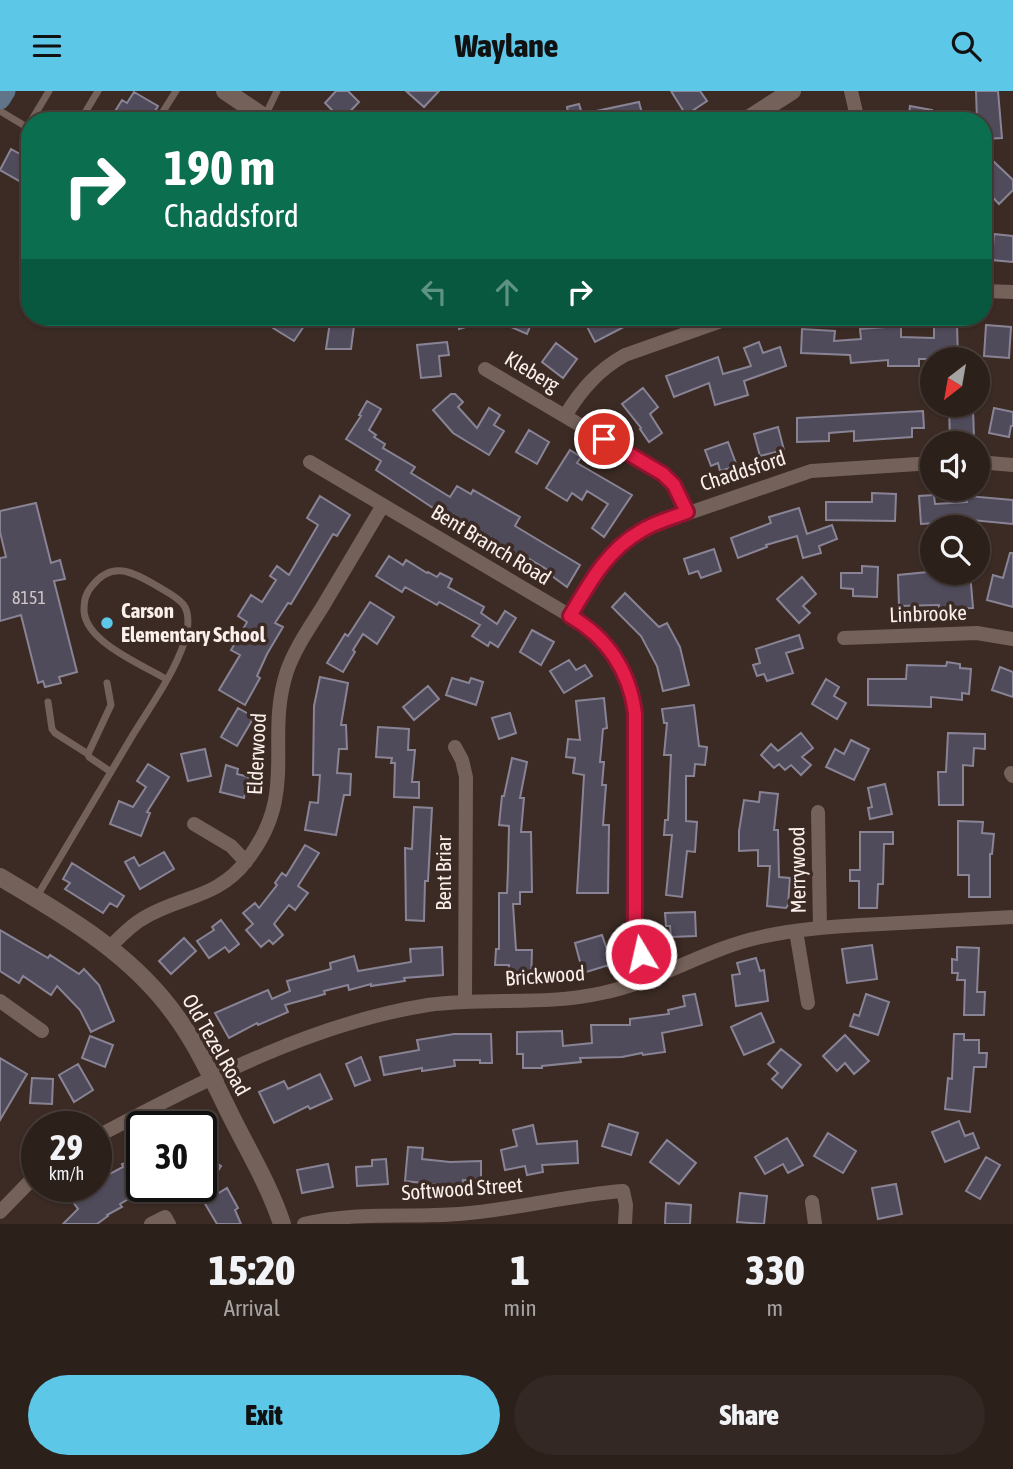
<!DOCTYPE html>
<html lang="en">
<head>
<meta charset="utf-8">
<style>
  :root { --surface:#2c201b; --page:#342824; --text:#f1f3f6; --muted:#a6a3a3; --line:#483e3a; --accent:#5dc7e8 }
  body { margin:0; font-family:"Asap Condensed",sans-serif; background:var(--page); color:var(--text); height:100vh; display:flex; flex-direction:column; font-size:26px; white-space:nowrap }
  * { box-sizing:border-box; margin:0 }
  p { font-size:23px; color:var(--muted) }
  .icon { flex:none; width:38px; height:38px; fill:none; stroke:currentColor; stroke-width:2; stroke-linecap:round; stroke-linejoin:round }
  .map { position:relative; height:1133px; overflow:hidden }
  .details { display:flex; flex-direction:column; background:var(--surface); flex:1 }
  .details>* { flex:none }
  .banner { position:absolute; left:21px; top:21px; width:971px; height:214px; border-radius:28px; box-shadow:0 2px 5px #0004,0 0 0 2px var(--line); background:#0b6e4f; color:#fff; overflow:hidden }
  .needle { width:46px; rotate:211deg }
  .fabs { position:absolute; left:920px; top:256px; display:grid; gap:14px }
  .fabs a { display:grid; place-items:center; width:70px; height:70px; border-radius:50%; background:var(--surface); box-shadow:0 2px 5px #0004,0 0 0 2px var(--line); font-size:35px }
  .speed { position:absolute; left:21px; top:1020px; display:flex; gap:14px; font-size:35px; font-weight:700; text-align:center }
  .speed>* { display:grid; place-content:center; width:91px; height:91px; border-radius:50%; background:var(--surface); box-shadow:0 2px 5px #0004,0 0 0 2px var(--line); line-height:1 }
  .speed small { font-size:18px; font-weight:400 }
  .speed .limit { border:4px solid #111; border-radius:10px; background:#fff; color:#111 }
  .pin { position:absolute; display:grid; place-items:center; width:60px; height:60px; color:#fff; margin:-30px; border:4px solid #fff; border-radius:50%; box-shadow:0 2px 7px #0007 }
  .me { position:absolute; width:77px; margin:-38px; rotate:351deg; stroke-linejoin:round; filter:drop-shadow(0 0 5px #0008) }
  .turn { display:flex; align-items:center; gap:24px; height:147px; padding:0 28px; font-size:32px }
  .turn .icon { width:91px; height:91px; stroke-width:2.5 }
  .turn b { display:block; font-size:49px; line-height:60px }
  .lanes { display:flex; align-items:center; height:66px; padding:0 28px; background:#0003; justify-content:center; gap:35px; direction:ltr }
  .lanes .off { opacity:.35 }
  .eta { display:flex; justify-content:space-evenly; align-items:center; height:119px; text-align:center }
  .eta b { font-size:42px; font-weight:800; line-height:49px }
  .primary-button { display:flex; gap:14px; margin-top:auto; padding:14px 28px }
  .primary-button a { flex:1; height:80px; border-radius:42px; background:var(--accent); color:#111; font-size:28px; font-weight:800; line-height:80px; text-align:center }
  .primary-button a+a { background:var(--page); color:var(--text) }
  header { display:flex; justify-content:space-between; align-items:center; height:91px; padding:0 28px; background:var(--accent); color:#111; font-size:32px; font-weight:800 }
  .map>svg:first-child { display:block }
  .building { fill:#504b5b; stroke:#898495; stroke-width:2 }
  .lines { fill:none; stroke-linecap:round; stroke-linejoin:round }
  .service { stroke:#74615a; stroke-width:7 }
  .minor { stroke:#74615a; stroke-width:14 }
  .tertiary { stroke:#74615a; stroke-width:18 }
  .secondary { stroke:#607589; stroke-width:21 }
  .route-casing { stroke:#92132f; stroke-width:18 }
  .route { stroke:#e11d48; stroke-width:12 }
  .poi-dot { fill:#5dc7e8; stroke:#3b2b24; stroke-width:2.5 }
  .labels { text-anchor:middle; stroke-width:7; stroke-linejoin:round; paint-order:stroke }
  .number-label { font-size:18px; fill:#d0c6c7 }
  .street-label { font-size:21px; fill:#faefeb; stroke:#3b2b24 }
  .poi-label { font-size:21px; font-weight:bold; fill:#faefeb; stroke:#3b2b24; text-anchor:start }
</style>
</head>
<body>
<header><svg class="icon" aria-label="menu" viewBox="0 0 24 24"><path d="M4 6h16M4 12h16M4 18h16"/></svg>Waylane<svg class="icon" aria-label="search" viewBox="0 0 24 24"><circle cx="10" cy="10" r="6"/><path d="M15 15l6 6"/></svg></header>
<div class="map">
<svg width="1013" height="1133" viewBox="0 0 1013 1133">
  <rect width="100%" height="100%" fill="#3b2b24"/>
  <path class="building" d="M 336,0 L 348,0 L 359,11 L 342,29 L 325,12 Z
    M 406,0 L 439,0 L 424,16 Z
    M 671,0 L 700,0 L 707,10 L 686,24 Z
    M 976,0 L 998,0 L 1002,47 L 984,48 L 984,30 L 977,30 Z
    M 134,1 L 158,15 L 149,30 L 109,30 L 122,9 L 127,12 Z
    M 639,11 L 644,30 L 570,30 L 567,16 L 579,13 L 582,23 Z
    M 910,15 L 932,19 L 930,30 L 908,30 Z
    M 30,47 L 30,96 L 0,79 L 11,58 L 20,63 Z
    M 991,68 L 1013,89 L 1013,99 L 999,113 L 984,97 L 984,75 Z
    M 994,143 L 1013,145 L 1013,171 L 992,169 Z
    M 280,226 L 310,226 L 294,250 L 273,237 Z
    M 456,226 L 534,226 L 527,243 L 493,228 L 459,238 Z
    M 582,226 L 643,226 L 595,251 Z
    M 330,231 L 354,235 L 351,258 L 326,258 Z
    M 934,232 L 957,232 L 958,268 L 919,268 L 919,275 L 888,275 L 888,269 L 851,272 L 850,264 L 801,262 L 802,238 L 835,240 L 834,250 L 861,248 L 860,238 L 886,236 L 901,236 L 901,246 L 934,247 Z
    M 986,234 L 1011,236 L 1009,267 L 984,265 Z
    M 447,251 L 449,264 L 439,265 L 441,285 L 421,287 L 417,254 Z
    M 759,251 L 763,262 L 780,256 L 786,275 L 744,290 L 748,304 L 715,314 L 709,292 L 674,306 L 666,285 L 718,266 L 723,283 L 751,275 L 744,257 Z
    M 556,252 L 577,268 L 563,287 L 542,271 Z
    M 643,297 L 658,316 L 650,323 L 662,342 L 649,351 L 640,338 L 641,337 L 622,313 Z
    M 451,303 L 455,303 L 463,311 L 458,316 L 477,337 L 489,317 L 500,324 L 494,334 L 504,340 L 489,364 L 453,342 L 433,319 Z
    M 367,310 L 381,318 L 369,339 L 376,344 L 374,346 L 385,353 L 383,357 L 415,376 L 411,382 L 450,406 L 457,395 L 471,403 L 473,399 L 520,426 L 515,435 L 580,474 L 567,496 L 545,480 L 546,478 L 521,463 L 519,466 L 490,451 L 476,442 L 477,439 L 433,417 L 376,379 L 381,370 L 346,348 L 361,325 L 359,324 Z
    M 973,317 L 974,347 L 950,348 L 949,318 Z
    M 994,317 L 1013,321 L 1013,335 L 1011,335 L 1009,346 L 989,342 Z
    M 923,320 L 924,337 L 912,337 L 912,346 L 854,350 L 854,340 L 829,342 L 829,350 L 797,351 L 797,327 Z
    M 778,336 L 784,359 L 760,365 L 754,343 Z
    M 529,339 L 549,351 L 537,373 L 516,361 Z
    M 728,351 L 737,375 L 720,380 L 718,372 L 711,375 L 705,359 Z
    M 570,359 L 581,366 L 577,372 L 632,404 L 604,446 L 592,437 L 608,413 L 587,400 L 582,409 L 572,402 L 567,410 L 546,397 Z
    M 872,402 L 896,403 L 895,430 L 826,429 L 826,411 L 872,411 Z
    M 934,404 L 935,413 L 967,411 L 968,405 L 1013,409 L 1013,433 L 951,427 L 951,431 L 921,433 L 919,405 Z
    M 320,405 L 350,424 L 337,445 L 333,443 L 291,513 L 288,512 L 275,532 L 283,536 L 267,563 L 257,585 L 260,587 L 245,614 L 219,599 L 240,564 L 231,559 L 247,531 L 238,525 L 251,504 L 262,511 L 276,489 L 270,485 L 277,475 L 289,484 L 318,434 L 307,427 Z
    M 36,412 L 51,472 L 60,469 L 65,488 L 54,490 L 77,581 L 59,586 L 61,592 L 45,596 L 43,590 L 38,592 L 21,524 L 0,530 L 0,467 L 6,466 L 0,441 L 0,420 Z
    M 799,417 L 807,443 L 832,434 L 837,448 L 819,455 L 821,462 L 803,467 L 797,445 L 766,454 L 767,456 L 738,467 L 731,447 L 771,432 L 769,426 Z
    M 714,458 L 721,480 L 701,487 L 698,480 L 689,483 L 684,468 Z
    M 1010,462 L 1013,462 L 1013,516 L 987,509 L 993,484 L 1003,487 Z
    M 389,465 L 403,474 L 406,469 L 427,482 L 428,481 L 437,486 L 440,482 L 452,488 L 448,496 L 484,516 L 481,522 L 497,533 L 505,520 L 516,527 L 498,556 L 490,551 L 488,555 L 472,545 L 480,534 L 439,511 L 437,514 L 405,496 L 402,501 L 376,485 Z
    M 862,475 L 878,476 L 877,506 L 853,505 L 853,498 L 841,497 L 841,482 L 862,482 Z
    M 928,481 L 970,481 L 973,517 L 939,518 L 939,514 L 899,515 L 898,484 Z
    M 802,486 L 816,503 L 803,515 L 810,522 L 799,532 L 777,508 Z
    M 625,502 L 659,536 L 667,532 L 680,556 L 689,594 L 663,600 L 657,575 L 641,545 L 612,516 Z
    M 370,511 L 394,526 L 377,553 L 363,543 L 353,559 L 355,561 L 343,581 L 327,572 L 345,543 L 348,545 Z
    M 532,539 L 554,551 L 541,574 L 520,561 Z
    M 799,544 L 803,557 L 786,562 L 793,582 L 767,590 L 764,583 L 757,585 L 753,574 L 760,572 L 756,558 Z
    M 569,569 L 576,579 L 585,574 L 592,585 L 564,602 L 550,580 Z
    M 947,571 L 960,573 L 960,577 L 971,578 L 969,603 L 962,602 L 962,609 L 931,606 L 931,616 L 868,614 L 868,588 L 906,588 L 907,574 L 946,575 Z
    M 1000,576 L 1013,581 L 1013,606 L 992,599 Z
    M 320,586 L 348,592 L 341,634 L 346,634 L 347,658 L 339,658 L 337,682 L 351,683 L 350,704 L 344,704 L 336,744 L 305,739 L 310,711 L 318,712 L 320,684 L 313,684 L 314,615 Z
    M 452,587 L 469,592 L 471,587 L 483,591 L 476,614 L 446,604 Z
    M 826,588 L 839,596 L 834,605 L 846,612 L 837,628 L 812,613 Z
    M 428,595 L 439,608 L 414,629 L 403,616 Z
    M 604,607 L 607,637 L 603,638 L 600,671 L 604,671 L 602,694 L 606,694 L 603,734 L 609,734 L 608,802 L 577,802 L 584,684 L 573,682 L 575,667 L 566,666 L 568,648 L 580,649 L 576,610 Z
    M 694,614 L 699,655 L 707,656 L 705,674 L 695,673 L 694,685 L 686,685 L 686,730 L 697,731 L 695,761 L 687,760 L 682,806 L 666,804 L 672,744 L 664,744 L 665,729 L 668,729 L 671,664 L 664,664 L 667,632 L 664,632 L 662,618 Z
    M 238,617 L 254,626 L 237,655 L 221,646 Z
    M 510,622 L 516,642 L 499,648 L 492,627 Z
    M 378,636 L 409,638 L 408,659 L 415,659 L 412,691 L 419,691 L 419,707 L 394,706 L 395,672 L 391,672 L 392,667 L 376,666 Z
    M 801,642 L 813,657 L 802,666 L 811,674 L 801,684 L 791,674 L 785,679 L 779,673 L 774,677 L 761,664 L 771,653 L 778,660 Z
    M 948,642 L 985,643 L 985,658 L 974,657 L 973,675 L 963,674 L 963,714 L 939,714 L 938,681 L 946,681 Z
    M 851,649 L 869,658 L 854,689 L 826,676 L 835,658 L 844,663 Z
    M 205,658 L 211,685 L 188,690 L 181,663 Z
    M 512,667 L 527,671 L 520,707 L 524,707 L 521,741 L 531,741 L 532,801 L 520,801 L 520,813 L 513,813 L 516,859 L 532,859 L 531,891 L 508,890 L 509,874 L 495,874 L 496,858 L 499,858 L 499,802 L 507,802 L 508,777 L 509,735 L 499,734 L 502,705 L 504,705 Z
    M 148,673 L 169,686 L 147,721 L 150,722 L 141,745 L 110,733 L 119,710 L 133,716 L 146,696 L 137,690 Z
    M 226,674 L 238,678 L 237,683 L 249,686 L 244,707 L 220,701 Z
    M 885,693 L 892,723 L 870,728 L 868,717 L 872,716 L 868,697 Z
    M 760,701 L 778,703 L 774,739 L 778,739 L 779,786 L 790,787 L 788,814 L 786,817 L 767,815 L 770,775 L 758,775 L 758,759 L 739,760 L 739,740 L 744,709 L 759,711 Z
    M 414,716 L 432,717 L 428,790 L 425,790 L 424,830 L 406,829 L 405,757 L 412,758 Z
    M 958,730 L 983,731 L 982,742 L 994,743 L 992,763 L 990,763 L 990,806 L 969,806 L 969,784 L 958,784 Z
    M 860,741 L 893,741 L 893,753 L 884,753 L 883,793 L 878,793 L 877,817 L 859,817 L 859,790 L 850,790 L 850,779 L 860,779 Z
    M 305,754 L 319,762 L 298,795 L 308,802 L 295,819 L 289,814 L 274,833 L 283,844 L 273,853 L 269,849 L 261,856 L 246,839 L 253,833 L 243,822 L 255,812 L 259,817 L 277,794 L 275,792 L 282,782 L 286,785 Z
    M 164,761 L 174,778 L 140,798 L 125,771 L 134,766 L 139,775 Z
    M 72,772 L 124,805 L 117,816 L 110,812 L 103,822 L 65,798 L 70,792 L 63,788 Z
    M 695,821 L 696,845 L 671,846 L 670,835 L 666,835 L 665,822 Z
    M 221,829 L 239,853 L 229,861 L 225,856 L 209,867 L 197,850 L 214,839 L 212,836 Z
    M 0,839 L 48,867 L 50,864 L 79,883 L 84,878 L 99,894 L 114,930 L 91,941 L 80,919 L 57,895 L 51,904 L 23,885 L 19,892 L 0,880 Z
    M 602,844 L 612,873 L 583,882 L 575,852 Z
    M 184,847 L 196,860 L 171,883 L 159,870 Z
    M 872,854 L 877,888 L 847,892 L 842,858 Z
    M 442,856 L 443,884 L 404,887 L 405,890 L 371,895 L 371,893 L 349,899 L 348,894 L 324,900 L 325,903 L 285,914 L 288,921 L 258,934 L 257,932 L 229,947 L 215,922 L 268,899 L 272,908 L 290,900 L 287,890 L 331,878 L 330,872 L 354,865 L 358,880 L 411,871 L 410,858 Z
    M 957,856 L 979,857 L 977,901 L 985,901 L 984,924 L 964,924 L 965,889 L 957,889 L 958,882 L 952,882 L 952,868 L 957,869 Z
    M 756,867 L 760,880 L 764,879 L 768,910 L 736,915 L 732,884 L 740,883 L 737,872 Z
    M 695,903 L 702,934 L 662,942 L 665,961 L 643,964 L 642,962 L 622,966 L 580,967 L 581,971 L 542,975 L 542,977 L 523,977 L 523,963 L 517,963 L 517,941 L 562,940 L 563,955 L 592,952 L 591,934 L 630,934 L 630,928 L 669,923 L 668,919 L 685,915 L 683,905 Z
    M 866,903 L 889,911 L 878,944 L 850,935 L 854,923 L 859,925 Z
    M 761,922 L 774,951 L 744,964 L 731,936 Z
    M 454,943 L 491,943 L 492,972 L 480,972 L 480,969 L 454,969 L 455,975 L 422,980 L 422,977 L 384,984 L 380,966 L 419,959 L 417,949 Z
    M 954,943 L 964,943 L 964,949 L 979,949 L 979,962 L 987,962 L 986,976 L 974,976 L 970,1021 L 945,1018 L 948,987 L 952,988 Z
    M 845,944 L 869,970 L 854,983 L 845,972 L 837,980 L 823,965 Z
    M 90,945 L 113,954 L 105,976 L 82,967 Z
    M 781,958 L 801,974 L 782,997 L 772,988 L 778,982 L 768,973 Z
    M 361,966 L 370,989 L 355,995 L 346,973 Z
    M 0,967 L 27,983 L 0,1029 Z
    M 78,973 L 93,999 L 74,1011 L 59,984 Z
    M 320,983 L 332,1008 L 310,1018 L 308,1015 L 274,1032 L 259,1001 L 284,990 L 288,998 Z
    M 32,987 L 53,988 L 52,1013 L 30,1012 Z
    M 959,1030 L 965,1045 L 973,1042 L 979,1057 L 945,1071 L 932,1041 Z
    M 609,1033 L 638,1042 L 631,1064 L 602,1055 Z
    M 533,1034 L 537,1053 L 577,1050 L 578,1072 L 542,1074 L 543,1081 L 527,1084 L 525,1075 L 505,1079 L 501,1059 L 517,1055 L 513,1039 Z
    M 828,1042 L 856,1060 L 843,1082 L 814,1065 Z
    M 787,1047 L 803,1074 L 788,1082 L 783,1073 L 765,1083 L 755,1066 Z
    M 667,1049 L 696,1072 L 679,1093 L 650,1071 Z
    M 408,1056 L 423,1057 L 422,1068 L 450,1071 L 481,1070 L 481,1090 L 463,1089 L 462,1095 L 450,1095 L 405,1090 Z
    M 201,1062 L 221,1075 L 201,1107 Z
    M 142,1066 L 142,1096 L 127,1101 L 130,1107 L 120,1113 L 122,1116 L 107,1124 L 108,1125 L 97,1133 L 63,1133 L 78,1118 L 71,1108 L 89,1096 L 96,1096 L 96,1090 L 123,1076 L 122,1073 Z
    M 986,1066 L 1000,1074 L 980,1108 L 966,1100 Z
    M 386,1068 L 388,1093 L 357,1095 L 356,1076 L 372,1075 L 372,1069 Z
    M 328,1073 L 333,1096 L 302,1102 L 297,1079 Z
    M 896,1093 L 902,1123 L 878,1128 L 872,1097 Z
    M 227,1097 L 238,1117 L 235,1119 L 241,1133 L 217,1133 L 204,1111 Z
    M 740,1102 L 767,1105 L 764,1133 L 737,1131 Z
    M 666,1112 L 691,1114 L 690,1133 L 665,1133 Z"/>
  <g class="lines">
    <path class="service" d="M 0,20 L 30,38
      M 265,25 L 277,0
      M 31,30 L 49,0
      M 80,30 L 98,0
      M 157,30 L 176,0
      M 107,592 L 111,614 L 88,663 L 89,666 L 111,681
      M 48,611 L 52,638 L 55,642 L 88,663
      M 36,807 C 69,752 101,697 134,642 C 152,613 175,581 185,549 C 188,538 190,522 183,513 C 176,505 165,500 157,495 C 133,481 112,469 92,495 C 85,503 84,510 84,520 C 86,551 141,573 166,588"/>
    <path class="minor" d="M 851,0 L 858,30
      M 984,200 L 1013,201
      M 485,278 L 663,383 L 674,394 L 687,421
      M 565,325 C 581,299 598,279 625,264 L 733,226
      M 310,371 L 584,533 L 613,562 L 625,583 L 633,607 L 635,622 L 635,838 L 649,887
      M 978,371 L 1013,374
      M 570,525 C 592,488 611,454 651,435 L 811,380 L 933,372
      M 844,547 L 977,542 L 1013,548
      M 455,656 L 462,669 L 466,686 L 465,910
      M 1011,682 L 1013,685
      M 818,721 L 820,837
      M 194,733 L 231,755 L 246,771
      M 796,840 L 808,912
      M 110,856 C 120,846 130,835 142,828 C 179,805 218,808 247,769 C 300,701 264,650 287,580 C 295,557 310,536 323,515 C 343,481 363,448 383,414
      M 0,910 L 42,940
      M 96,1046 C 202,991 309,933 428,914 C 486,906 545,915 602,902 C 657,891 705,858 761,846 C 800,837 841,835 881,833 C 925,831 969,828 1013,826
      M 812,1111 L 815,1133
      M 0,1121 L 37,1083
      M 151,1133 L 165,1126 L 169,1133
      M 304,1133 C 356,1120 406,1127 459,1123 C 514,1119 568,1104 623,1100 L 626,1114 L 625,1133"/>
    <path class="tertiary" d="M 225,0 L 270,30
      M 745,30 L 792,0
      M 0,786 C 66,825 133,863 178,928 C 200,959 215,993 232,1027 C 249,1061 270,1096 282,1133"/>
    <path class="secondary" d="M 0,8 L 5,0"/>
  </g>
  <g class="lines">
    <defs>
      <path id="route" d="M 604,348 L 663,383 L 674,394 L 687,421 C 672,427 655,431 641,440 C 607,459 589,493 570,525 C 608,547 629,579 635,622 L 635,838 L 641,863"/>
    </defs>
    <use href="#route" class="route-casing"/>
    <use href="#route" class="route"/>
  </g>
  <circle class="poi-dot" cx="107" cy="532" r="7"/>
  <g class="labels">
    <g class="number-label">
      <text x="29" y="513">8151</text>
    </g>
    <g class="street-label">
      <text transform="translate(532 281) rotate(31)" y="7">Kleberg</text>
      <text transform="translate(743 380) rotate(-18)" y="7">Chaddsford</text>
      <text transform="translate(491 454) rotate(31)" y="7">Bent Branch Road</text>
      <text transform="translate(928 523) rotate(-2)" y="7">Linbrooke</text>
      <text transform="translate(257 663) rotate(-87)" y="7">Elderwood</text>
      <text transform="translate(798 779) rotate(-91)" y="7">Merrywood</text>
      <text transform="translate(444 782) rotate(-90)" y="7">Bent Briar</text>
      <text transform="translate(545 885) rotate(-4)" y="7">Brickwood</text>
      <text transform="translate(216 954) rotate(60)" y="7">Old Tezel Road</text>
      <text transform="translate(462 1098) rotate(-4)" y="7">Softwood Street</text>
    </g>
    <g class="poi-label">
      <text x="121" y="527">Carson<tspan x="121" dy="24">Elementary School</tspan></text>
    </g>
  </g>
</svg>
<div class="fabs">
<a><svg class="needle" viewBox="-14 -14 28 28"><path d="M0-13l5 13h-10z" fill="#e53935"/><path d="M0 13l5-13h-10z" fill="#a6a3a3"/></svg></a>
<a><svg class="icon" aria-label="sound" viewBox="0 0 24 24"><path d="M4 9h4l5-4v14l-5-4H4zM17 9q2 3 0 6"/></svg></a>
<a><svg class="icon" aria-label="search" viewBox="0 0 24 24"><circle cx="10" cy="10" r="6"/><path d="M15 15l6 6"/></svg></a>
</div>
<div class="speed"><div>29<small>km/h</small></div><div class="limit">30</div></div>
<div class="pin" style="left:604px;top:348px;background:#d93025"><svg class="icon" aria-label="arrive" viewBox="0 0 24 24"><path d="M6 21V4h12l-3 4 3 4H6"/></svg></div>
<svg class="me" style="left:641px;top:863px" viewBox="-20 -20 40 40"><circle r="17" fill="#e11d48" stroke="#fff" stroke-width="3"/><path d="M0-11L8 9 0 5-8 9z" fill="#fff"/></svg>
<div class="banner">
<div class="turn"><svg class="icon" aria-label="right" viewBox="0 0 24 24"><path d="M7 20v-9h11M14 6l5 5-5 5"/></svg><div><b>190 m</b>Chaddsford</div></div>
<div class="lanes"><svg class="icon off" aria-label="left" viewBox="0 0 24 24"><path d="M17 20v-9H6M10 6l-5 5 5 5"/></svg><svg class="icon off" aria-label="ahead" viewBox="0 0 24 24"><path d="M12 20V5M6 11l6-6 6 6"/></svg><svg class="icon" aria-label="right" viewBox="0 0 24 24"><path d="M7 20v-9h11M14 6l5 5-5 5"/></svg></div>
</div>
</div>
<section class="details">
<div class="eta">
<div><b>15:20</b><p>Arrival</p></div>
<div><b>1</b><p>min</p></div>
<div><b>330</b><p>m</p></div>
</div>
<div class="primary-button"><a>Exit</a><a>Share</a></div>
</section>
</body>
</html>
